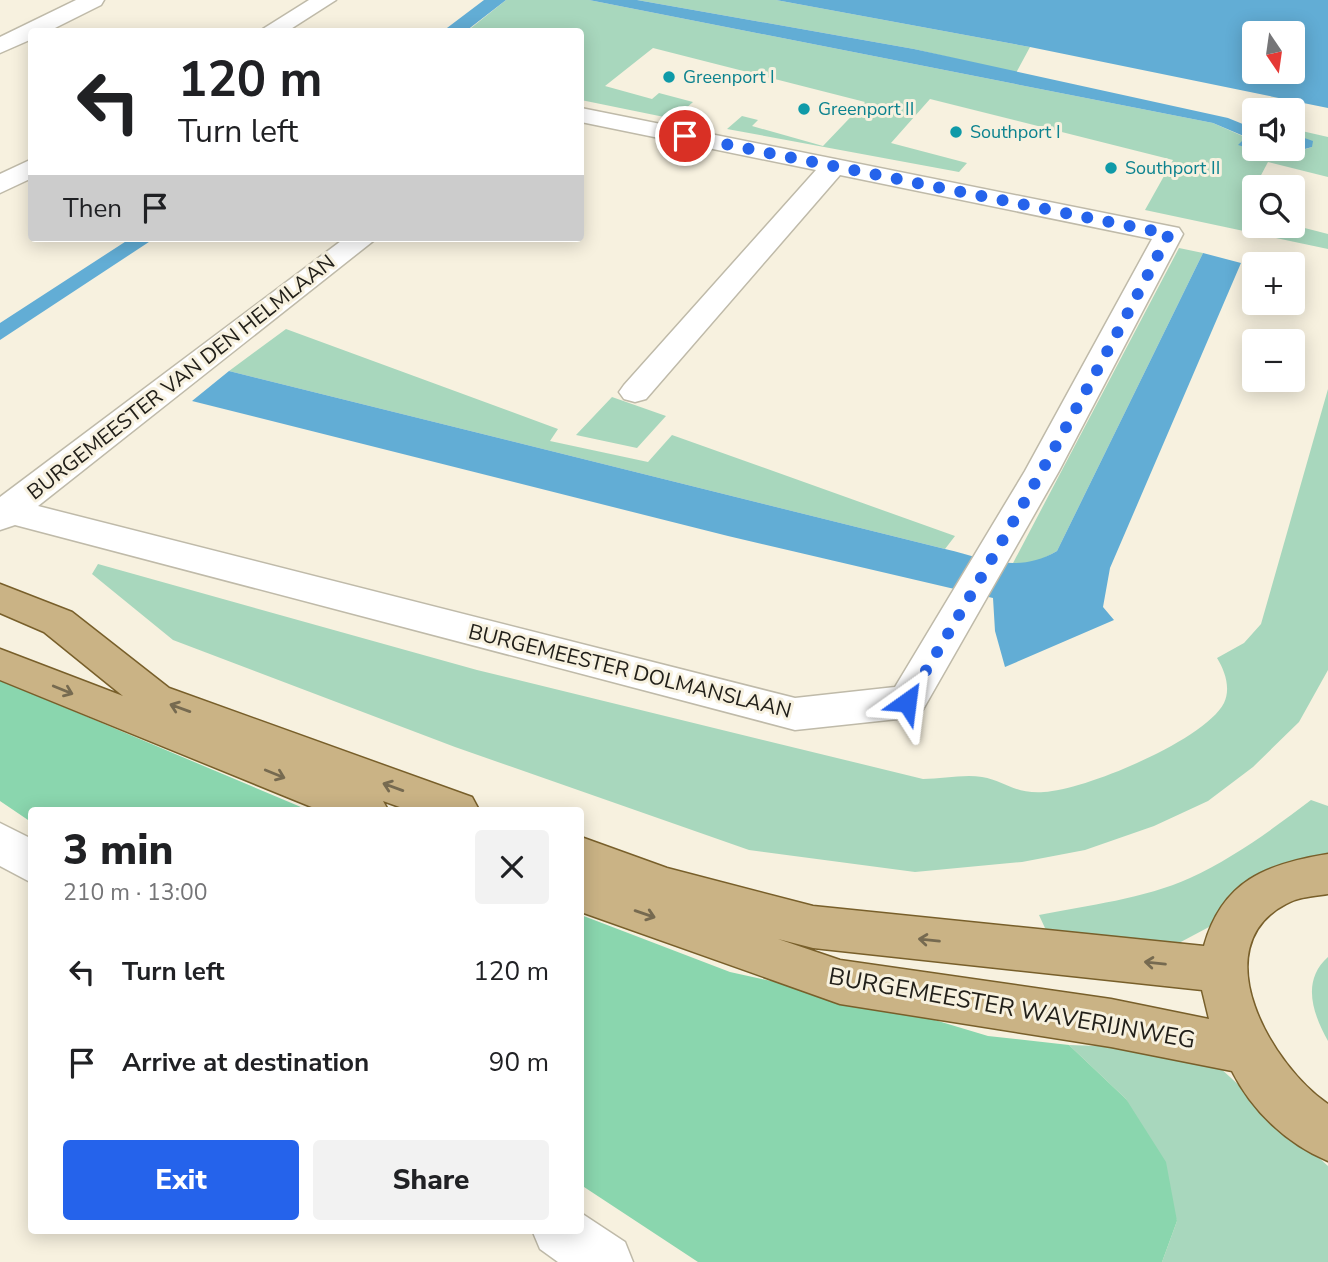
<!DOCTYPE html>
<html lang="en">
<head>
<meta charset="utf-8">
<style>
  :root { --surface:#fff; --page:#f2f2f2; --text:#202124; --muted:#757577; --accent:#2563eb }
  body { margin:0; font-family:"Nunito Sans",sans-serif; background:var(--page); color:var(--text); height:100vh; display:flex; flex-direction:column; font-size:26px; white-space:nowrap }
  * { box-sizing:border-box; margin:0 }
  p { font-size:23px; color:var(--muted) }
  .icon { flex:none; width:38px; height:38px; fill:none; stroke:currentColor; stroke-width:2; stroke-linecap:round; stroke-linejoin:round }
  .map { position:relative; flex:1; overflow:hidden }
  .details { position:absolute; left:28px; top:807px; width:556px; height:427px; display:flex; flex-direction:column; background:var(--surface); border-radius:7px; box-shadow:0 4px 18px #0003 }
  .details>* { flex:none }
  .banner { position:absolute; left:28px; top:28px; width:556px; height:214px; border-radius:7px; box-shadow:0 4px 18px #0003; background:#fff; color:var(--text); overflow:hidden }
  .needle { width:46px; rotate:167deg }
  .controls { position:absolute; left:1242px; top:21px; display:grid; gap:14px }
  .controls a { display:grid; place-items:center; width:63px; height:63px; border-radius:7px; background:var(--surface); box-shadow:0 4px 18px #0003; font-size:35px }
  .pin { position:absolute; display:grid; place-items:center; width:60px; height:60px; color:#fff; margin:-30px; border:4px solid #fff; border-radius:50%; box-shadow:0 2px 7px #0007 }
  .me { position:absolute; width:77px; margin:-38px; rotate:31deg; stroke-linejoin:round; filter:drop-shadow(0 0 5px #0008) }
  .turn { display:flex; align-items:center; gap:24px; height:147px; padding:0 35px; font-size:32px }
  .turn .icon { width:91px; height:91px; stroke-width:2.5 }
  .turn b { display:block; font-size:49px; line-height:60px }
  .then { display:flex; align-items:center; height:66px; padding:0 35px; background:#0003; gap:14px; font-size:26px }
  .round { display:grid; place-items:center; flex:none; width:74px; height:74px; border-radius:7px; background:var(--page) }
  .head { display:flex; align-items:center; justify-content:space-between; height:119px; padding:0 35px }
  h1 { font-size:42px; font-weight:800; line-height:52px }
  .cta { display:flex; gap:14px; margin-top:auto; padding:14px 35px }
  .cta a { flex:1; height:80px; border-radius:7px; background:var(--accent); color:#fff; font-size:28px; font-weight:800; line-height:80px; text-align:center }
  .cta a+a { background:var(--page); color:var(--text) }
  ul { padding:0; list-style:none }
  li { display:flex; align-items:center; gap:21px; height:91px; padding:0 35px }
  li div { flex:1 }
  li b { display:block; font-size:26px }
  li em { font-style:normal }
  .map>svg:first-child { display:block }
  .green { fill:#a8d7bd }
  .forest { fill:#8ad6ae }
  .water { fill:#62add5; fill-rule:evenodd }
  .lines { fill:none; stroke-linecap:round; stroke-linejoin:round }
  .minor-casing { stroke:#bfbaa9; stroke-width:3 }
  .major-casing { stroke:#785f2a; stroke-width:3 }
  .minor { fill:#fff; fill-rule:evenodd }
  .major { fill:#cab385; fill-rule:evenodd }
  .oneway { stroke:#766a50 }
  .route { stroke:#2563eb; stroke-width:12; stroke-dasharray:0 21.6 }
  .culture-dot { fill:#0f9aa8; stroke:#f7f1df; stroke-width:2.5 }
  .labels { text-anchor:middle; stroke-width:6; stroke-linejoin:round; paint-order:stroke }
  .far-culture-label { font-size:18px; fill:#0d838f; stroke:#f7f1df; text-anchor:start }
  .street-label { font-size:21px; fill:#22201a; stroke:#f7f1df }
  .near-street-label { font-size:24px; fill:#22201a; stroke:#f7f1df }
</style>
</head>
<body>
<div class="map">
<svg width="1328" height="1262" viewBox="0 0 1328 1262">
  <rect width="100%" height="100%" fill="#f7f1df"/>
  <path class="green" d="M 506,0 L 589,0 L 1213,123 L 1247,138 L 1250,149 L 1297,152 L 1312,147 L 1293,134 L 1293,129 L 1328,137 L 1328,177 L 1268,162 L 1242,211 L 1255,215 L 1255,226 L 1293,225 L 1328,234 L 1328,249 L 1145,210 L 1173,160 L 930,99 L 891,143 L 967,163 L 959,172 L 727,129 L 742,116 L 758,120 L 752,126 L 823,146 L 865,102 L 653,48 L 605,86 L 652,99 L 659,93 L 693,102 L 674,119 L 581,100 L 581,32 L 466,32 Z
    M 637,0 L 776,0 L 1030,47 L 1016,73 L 914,49 Z
    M 1179,248 L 1203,253 L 1057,551 L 1037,562 L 1012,565 Z
    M 286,329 L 558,429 L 550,441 L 648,462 L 672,435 L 955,536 L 945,549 L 229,371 Z
    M 1328,389 L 1328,670 L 1299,722 L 1253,767 L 1208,801 L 1154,826 L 1085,850 L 1022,862 L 915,872 L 749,850 L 455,747 L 173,640 L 92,574 L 98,564 L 477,670 L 923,779 C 942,779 964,774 982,777 C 1005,781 1014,794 1044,792 C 1085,790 1205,740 1224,703 C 1231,688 1225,671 1217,658 L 1244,643 L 1261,624 Z
    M 612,397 L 666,416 L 637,448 L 576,435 Z
    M 1311,800 L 1328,806 L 1328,859 L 1248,888 L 1209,927 L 1177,944 L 1050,939 L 1039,915 C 1088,905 1144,899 1190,878 C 1233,858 1273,829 1311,800 Z
    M 1328,957 L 1328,1041 C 1313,1014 1301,981 1328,957 Z
    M 1069,1045 L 1158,1048 L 1219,1067 L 1328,1166 L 1328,1262 L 1162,1262 L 1177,1221 L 1126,1099 Z"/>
  <path class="forest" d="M 0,680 L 308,810 L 32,810 L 31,822 L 0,801 Z
    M 581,915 L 730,972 L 898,1009 L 988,1036 L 1069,1045 L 1126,1099 L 1166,1162 L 1177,1221 L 1162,1262 L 698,1262 L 581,1185 Z"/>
  <path class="water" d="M 484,0 L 506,0 L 466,31 L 443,31 Z
    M 589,0 L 637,0 L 914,49 L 1228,118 L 1255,129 L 1255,149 L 1293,149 L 1293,134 L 1313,141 L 1312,147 C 1288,155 1262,153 1238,145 L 1246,137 L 1213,123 Z
    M 776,0 L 1328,0 L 1328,108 L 1030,47 ZM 1293,33 L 1293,72 L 1255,72 L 1255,33 Z
    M 131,238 L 155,238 L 0,340 L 0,323 Z
    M 1203,253 L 1241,263 L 1110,568 L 1103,607 L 1114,620 L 1005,667 L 995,631 L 993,598 L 728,536 L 192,401 L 229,371 L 945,549 C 987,559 1017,574 1057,551 Z"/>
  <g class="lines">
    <defs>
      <path id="minor" d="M 76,0 L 104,0 L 101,5 L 47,32 L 32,32 L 32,39 L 0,53 L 0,37 Z
        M 309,0 L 336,0 L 286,32 L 258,32 Z
        M 581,108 L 1169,226 L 1179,228 L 1183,234 L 1059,471 L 921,713 L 907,718 L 795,730 L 15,525 L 0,530 L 0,497 L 345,238 L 377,238 L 38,506 L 795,698 L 895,687 L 1025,471 L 1152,239 L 840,175 L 646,399 L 635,402 L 624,399 L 619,392 L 624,385 L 816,170 L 581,122 Z
        M 32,159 L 32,178 L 0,193 L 0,174 Z
        M 0,823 L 32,839 L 32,883 L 0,866 Z
        M 581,1213 L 625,1242 L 633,1262 L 558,1262 L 540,1249 L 532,1230 L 581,1230 Z"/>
      <path id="major" d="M 0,584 L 72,612 L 169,688 L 472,797 L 479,810 L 408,810 L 383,801 L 388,810 L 319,810 L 0,680 L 0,649 L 123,696 L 44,632 L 0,613 Z
        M 581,837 L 667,868 L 813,906 L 1204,946 C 1222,881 1266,864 1328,854 L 1328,894 C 1314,896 1298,897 1286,904 C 1202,948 1273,1067 1328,1104 L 1328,1161 C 1287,1144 1252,1111 1232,1071 L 1111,1047 L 840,1004 L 581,912 ZM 778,939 L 813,948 L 1202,990 L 1209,1019 L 1111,999 L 840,960 Z"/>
    </defs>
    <use href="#minor" class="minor-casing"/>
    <use href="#major" class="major-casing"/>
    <use href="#minor" class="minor"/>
    <use href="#major" class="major"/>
  </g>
  <defs><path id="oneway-shaft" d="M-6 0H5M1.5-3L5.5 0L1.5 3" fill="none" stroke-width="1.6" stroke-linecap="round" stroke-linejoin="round" transform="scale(1.75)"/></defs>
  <g class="oneway">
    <use href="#oneway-shaft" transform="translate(63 690) rotate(22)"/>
    <use href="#oneway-shaft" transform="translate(180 708) rotate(-160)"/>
    <use href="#oneway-shaft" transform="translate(275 774) rotate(22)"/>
    <use href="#oneway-shaft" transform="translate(393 787) rotate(-160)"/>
    <use href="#oneway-shaft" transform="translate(645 914) rotate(19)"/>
    <use href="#oneway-shaft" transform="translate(929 940) rotate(-174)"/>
    <use href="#oneway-shaft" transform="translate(1155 963) rotate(-174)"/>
  </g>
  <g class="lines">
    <path class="route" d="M 685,136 L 1169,234 C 1087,393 1000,549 907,702"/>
  </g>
  <g class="culture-dot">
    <circle cx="669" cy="77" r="7"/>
    <circle cx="804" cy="109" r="7"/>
    <circle cx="956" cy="132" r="7"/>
    <circle cx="1111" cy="168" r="7"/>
  </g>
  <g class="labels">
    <g class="far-culture-label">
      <text x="683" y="83">Greenport I</text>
      <text x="818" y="115">Greenport II</text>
      <text x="970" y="138">Southport I</text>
      <text x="1125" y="174">Southport II</text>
    </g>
    <g class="street-label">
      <text transform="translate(181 377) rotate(-38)" y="7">BURGEMEESTER VAN DEN HELMLAAN</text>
      <text transform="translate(630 671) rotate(14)" y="7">BURGEMEESTER DOLMANSLAAN</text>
    </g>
    <g class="near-street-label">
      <text transform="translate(1012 1008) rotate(10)" y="8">BURGEMEESTER WAVERIJNWEG</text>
    </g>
  </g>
</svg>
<div class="controls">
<a><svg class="needle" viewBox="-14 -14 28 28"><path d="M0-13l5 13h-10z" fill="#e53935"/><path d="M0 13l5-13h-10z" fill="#757577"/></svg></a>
<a><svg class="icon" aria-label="sound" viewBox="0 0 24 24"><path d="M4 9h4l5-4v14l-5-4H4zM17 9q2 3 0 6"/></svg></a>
<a><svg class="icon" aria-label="search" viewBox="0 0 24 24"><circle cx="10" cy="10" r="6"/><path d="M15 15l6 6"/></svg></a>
<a>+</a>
<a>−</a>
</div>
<div class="pin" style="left:685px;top:136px;background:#d93025"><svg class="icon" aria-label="arrive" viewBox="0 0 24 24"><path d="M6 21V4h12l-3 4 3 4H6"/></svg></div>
<svg class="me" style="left:907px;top:702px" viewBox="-20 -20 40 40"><path d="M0-17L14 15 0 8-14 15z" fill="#2563eb" stroke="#fff" stroke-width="4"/></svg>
<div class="banner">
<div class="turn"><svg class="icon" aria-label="left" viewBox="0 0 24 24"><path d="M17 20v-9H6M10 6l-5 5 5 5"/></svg><div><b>120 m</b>Turn left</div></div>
<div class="then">Then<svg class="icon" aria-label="arrive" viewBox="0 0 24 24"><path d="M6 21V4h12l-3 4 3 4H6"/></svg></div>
</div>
<section class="details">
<div class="head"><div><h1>3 min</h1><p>210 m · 13:00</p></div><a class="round"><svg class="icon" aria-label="close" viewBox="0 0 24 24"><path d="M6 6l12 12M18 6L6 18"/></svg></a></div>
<ul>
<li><svg class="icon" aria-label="left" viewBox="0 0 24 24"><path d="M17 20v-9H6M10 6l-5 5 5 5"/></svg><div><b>Turn left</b></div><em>120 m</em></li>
<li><svg class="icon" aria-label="arrive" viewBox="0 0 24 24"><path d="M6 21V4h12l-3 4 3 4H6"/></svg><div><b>Arrive at destination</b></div><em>90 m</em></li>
</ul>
<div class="cta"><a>Exit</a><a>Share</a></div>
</section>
</div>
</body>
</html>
